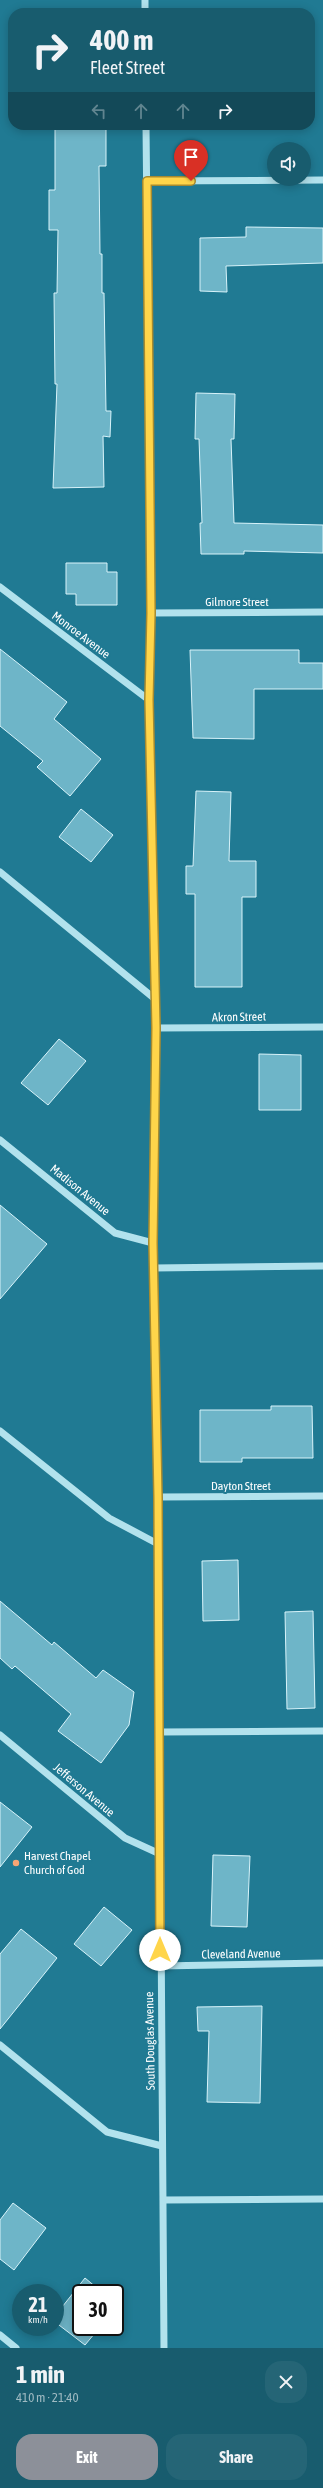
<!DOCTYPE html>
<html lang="en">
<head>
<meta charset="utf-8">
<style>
  :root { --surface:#185c6e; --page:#256576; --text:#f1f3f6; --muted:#9fbac2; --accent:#8c9099 }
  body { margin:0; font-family:"Asap Condensed",sans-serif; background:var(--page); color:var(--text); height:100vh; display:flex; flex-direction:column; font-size:15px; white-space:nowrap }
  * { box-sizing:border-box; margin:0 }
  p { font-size:13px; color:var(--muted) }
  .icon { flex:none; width:22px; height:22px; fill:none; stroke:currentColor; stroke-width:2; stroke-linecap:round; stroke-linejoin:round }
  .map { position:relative; height:2348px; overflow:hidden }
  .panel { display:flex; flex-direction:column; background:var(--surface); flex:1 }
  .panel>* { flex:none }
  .guide { position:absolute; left:8px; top:8px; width:307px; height:122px; border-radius:16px; box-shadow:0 2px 10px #0003; background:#185c6e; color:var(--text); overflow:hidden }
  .tools { position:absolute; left:267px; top:142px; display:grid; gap:8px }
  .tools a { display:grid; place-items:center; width:44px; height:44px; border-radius:50%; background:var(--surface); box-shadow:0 2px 10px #0003; font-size:20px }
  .speed { position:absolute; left:12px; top:2284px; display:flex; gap:8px; font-size:20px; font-weight:700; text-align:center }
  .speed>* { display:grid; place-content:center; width:52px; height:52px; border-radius:50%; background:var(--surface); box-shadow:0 2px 10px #0003; line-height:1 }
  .speed small { font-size:10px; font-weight:400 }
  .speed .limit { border:2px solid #111; border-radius:6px; background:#fff; color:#111 }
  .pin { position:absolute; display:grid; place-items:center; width:34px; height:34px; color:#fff; margin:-41px -17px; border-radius:50% 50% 50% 0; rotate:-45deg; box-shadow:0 0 4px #0007 }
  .pin .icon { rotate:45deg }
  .me { position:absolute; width:44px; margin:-22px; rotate:0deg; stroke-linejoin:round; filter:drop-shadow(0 0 3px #0008) }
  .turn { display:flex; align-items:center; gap:14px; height:84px; padding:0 16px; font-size:18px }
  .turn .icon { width:52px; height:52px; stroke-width:2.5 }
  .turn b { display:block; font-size:28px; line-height:34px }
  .lanes { display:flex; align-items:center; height:38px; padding:0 16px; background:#0003; justify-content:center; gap:20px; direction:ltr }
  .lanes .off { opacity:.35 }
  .round { display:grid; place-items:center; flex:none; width:42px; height:42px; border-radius:16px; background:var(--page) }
  .summary { display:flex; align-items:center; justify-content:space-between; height:68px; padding:0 16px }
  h1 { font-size:24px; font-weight:700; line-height:30px }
  .action { display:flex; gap:8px; margin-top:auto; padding:8px 16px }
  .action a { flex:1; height:46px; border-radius:16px; background:var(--accent); color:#fff; font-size:16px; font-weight:700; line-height:46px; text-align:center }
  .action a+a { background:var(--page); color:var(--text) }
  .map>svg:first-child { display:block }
  .building { fill:#6eb5c8; stroke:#d8f3fa }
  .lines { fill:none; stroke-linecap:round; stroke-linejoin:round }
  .minor { stroke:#b2e2ed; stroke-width:7 }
  .route-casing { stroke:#a68a30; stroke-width:10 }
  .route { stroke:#ffd54a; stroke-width:7 }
  .poi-dot { fill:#faa574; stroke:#207a93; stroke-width:1.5 }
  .labels { text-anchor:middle; stroke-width:4; stroke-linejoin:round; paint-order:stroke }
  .street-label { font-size:12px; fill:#fff; stroke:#207a93 }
  .poi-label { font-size:12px; fill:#fff; stroke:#207a93; text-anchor:start }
</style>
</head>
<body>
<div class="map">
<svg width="323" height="2348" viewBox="0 0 323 2348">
  <rect width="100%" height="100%" fill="#207a93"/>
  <path class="building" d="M 55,126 L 106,126 L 106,166 L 99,166 L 100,254 L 102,254 L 102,293 L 104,293 L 106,411 L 111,411 L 110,437 L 103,436 L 104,487 L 53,488 L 57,384 L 55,384 L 54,293 L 57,293 L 58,230 L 49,230 L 49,190 L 55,190 Z
    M 246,227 L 323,228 L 323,263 L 226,266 L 227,292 L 200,291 L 200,238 L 246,237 Z
    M 196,393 L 235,394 L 234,439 L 231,439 L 234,523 L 323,525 L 323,553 L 244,551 L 244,554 L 201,554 L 200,523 L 202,523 L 199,439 L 195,439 Z
    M 66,563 L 107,563 L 107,572 L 117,572 L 117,605 L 76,605 L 76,594 L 66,594 Z
    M 0,649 L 67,702 L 54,719 L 101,759 L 70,796 L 37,767 L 43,761 L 0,726 Z
    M 190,650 L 299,650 L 299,663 L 323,663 L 323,689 L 254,689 L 254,739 L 193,738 Z
    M 196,791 L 231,792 L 229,861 L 256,861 L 256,897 L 242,897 L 242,987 L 195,987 L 195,894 L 186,894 L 186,866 L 193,866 Z
    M 81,809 L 113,835 L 91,862 L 59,837 Z
    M 59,1039 L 86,1061 L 48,1105 L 21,1083 Z
    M 259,1054 L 301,1055 L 301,1110 L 259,1110 Z
    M 0,1205 L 47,1244 L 0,1299 Z
    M 271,1406 L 312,1406 L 313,1458 L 242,1458 L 242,1462 L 200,1462 L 200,1410 L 271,1410 Z
    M 238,1560 L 239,1620 L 203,1621 L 202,1561 Z
    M 0,1601 L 52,1645 L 54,1642 L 96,1678 L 103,1670 L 134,1692 L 129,1725 L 101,1763 L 58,1731 L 71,1714 L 15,1666 L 12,1669 L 0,1658 Z
    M 313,1611 L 315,1708 L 287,1709 L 285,1612 Z
    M 0,1802 L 32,1827 L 0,1867 Z
    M 213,1855 L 250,1856 L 247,1927 L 211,1926 Z
    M 104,1907 L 132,1930 L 101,1966 L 74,1944 Z
    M 21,1929 L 57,1958 L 0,2029 L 0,1954 Z
    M 262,2006 L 260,2103 L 207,2102 L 209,2031 L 198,2031 L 197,2007 Z
    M 13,2203 L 46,2228 L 14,2270 L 0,2259 L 0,2220 Z
    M 85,2278 L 103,2293 L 81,2293 L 81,2327 L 100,2327 L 85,2345 L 55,2322 L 55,2316 Z"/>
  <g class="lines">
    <path class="minor" d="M 145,0 L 145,13
      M 146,125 L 151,613 L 149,700 L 156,1028 L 153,1243 L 158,1497 L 164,2348
      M 147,181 L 323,180
      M 0,587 L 149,700
      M 151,613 L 323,612
      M 0,872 L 155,999
      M 156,1028 L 323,1027
      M 0,1140 L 115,1233 L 153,1243
      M 154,1268 L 323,1266
      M 0,1431 L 109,1518 L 158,1544
      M 158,1497 L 323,1496
      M 159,1732 L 323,1731
      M 0,1735 L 125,1838 L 160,1854
      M 160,1966 L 323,1963
      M 0,2045 L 107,2132 L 162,2146
      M 163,2200 L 323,2199
      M 0,2335 L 16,2348"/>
  </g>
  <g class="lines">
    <defs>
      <path id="route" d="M 160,1950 L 158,1497 L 153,1243 L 156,1028 L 149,700 L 151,613 L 147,181 L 191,181"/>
    </defs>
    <use href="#route" class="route-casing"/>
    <use href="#route" class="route"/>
  </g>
  <circle class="poi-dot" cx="16" cy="1863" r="4"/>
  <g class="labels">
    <g class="street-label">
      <text x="237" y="606">Gilmore Street</text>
      <text transform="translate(81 635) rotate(37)" y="4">Monroe Avenue</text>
      <text transform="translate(239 1017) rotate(-1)" y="4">Akron Street</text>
      <text transform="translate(80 1190) rotate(39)" y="4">Madison Avenue</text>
      <text x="241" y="1490">Dayton Street</text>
      <text transform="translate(84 1790) rotate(40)" y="4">Jefferson Avenue</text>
      <text transform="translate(241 1954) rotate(-1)" y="4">Cleveland Avenue</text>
      <text transform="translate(150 2041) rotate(-91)" y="4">South Douglas Avenue</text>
    </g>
    <g class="poi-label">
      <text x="24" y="1860">Harvest Chapel<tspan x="24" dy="14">Church of God</tspan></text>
    </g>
  </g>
</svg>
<div class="tools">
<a><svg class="icon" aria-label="sound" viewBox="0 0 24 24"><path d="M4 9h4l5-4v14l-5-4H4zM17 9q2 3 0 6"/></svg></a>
</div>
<div class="speed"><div>21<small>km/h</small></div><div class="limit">30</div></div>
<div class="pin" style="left:191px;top:181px;background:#d93025"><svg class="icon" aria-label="arrive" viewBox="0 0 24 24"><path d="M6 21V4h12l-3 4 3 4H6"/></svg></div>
<svg class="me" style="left:160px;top:1950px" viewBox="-20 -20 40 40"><circle r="19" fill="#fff"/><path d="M0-13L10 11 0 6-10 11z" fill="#ffd54a"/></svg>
<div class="guide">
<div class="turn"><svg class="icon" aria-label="right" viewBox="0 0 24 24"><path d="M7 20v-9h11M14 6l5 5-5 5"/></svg><div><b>400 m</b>Fleet Street</div></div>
<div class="lanes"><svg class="icon off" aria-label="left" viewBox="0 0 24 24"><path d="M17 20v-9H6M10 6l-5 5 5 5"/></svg><svg class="icon off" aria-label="ahead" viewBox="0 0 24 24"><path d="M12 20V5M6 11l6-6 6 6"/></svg><svg class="icon off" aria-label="ahead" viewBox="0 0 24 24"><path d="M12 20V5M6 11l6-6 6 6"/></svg><svg class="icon" aria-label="right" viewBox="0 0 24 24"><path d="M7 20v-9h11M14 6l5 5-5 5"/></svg></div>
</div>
</div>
<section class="panel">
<div class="summary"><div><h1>1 min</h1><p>410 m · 21:40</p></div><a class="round"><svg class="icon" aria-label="close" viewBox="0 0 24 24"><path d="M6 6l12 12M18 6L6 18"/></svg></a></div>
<div class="action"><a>Exit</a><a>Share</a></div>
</section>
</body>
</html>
